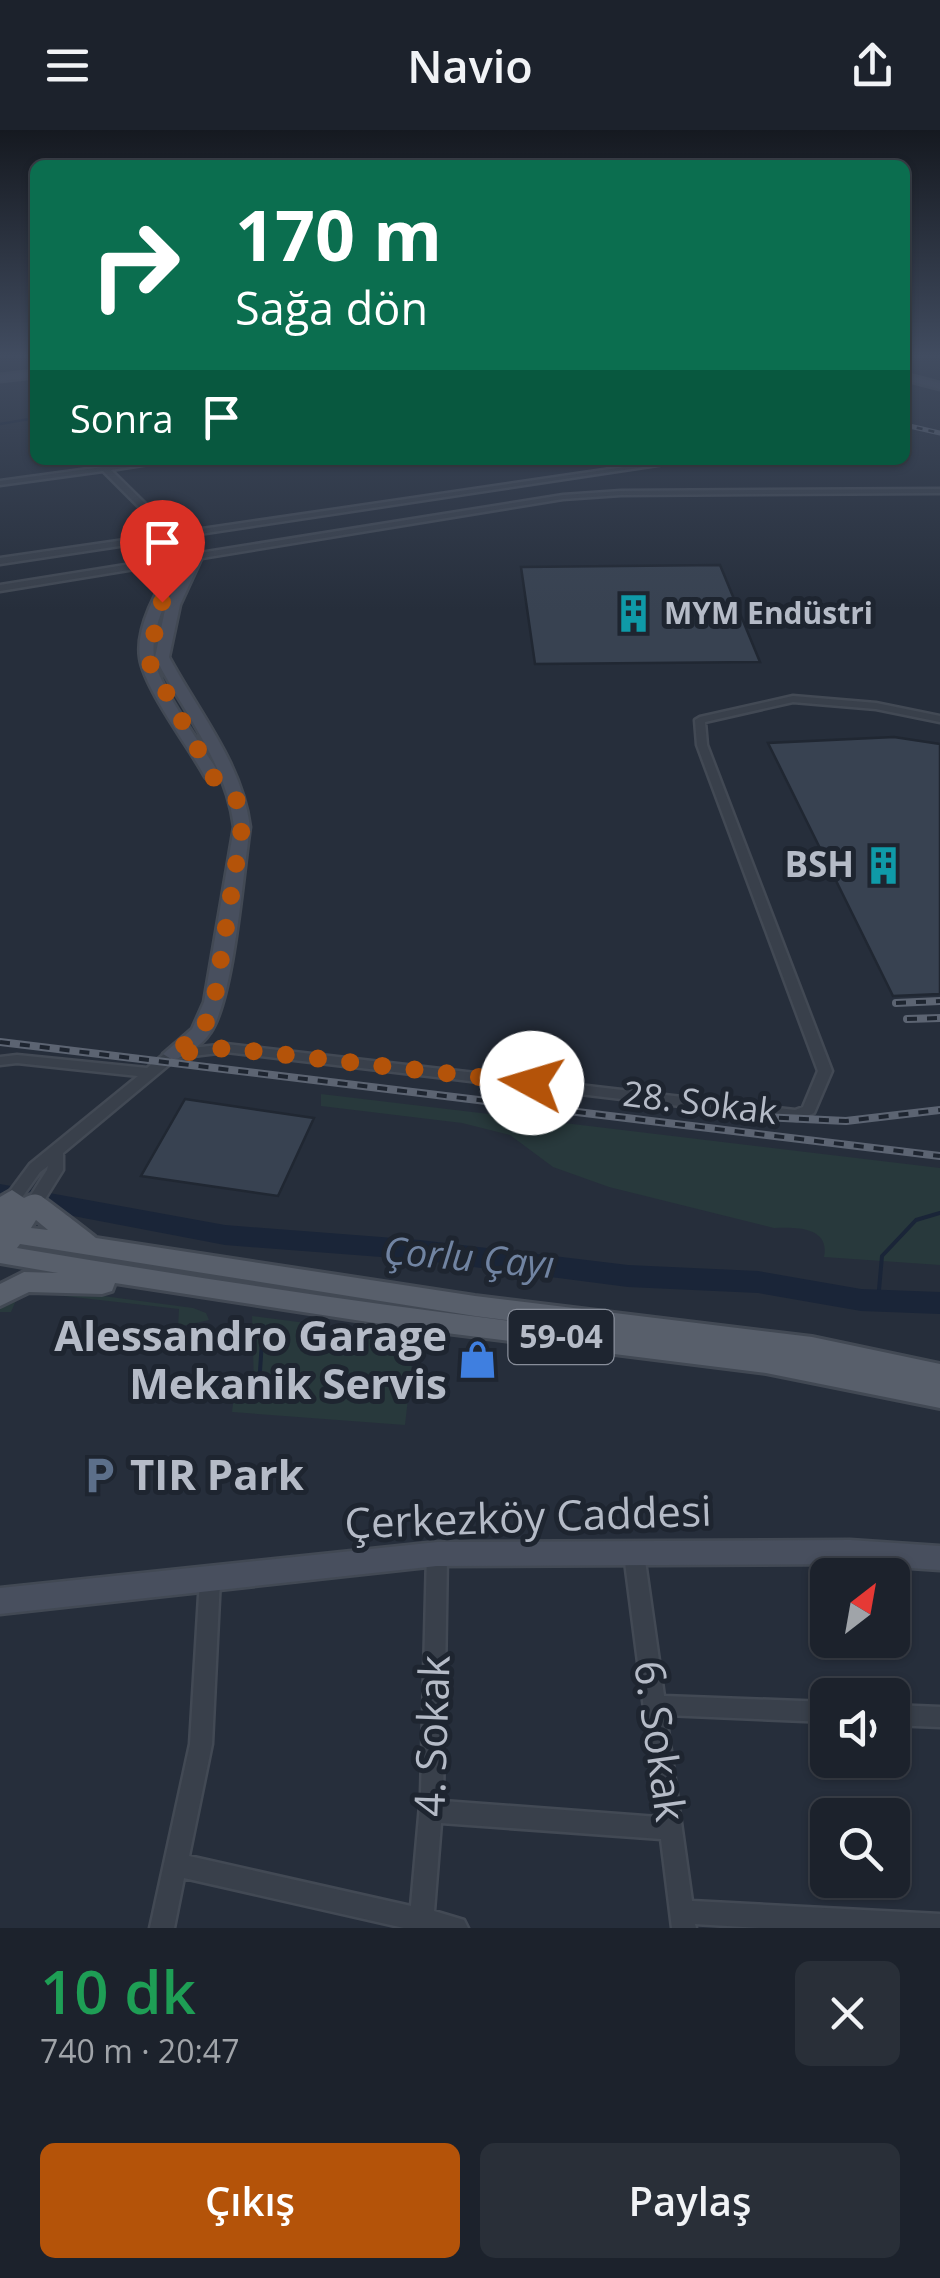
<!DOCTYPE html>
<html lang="tr">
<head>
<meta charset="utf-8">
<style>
  :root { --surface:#1c222c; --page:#292f38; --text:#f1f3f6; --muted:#a0a4a9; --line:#3a3f48; --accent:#b45309 }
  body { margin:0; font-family:"Open Sans",sans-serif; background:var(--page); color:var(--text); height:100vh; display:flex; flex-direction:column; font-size:38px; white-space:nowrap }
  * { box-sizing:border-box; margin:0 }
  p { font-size:32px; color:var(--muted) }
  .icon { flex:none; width:55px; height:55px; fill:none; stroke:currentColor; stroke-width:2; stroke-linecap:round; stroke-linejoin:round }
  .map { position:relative; height:1798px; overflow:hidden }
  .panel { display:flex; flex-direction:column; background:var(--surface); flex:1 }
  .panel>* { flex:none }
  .top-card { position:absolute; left:30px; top:30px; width:880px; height:305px; border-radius:15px; box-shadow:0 2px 8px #0004,0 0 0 2px var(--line); background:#0b6e4f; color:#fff; overflow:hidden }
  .needle { width:65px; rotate:31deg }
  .fabs { position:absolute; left:810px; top:1428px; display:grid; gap:20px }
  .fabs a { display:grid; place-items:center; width:100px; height:100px; border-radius:15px; background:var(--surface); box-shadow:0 2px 8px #0004,0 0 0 2px var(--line); font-size:50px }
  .pin { position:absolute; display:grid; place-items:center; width:85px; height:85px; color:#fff; margin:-102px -42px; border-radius:50% 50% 50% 0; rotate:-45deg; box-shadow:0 0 10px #0007 }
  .pin .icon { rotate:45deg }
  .me { position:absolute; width:110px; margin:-55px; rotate:276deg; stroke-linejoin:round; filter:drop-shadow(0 0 8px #0008) }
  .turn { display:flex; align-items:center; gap:35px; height:210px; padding:0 40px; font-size:45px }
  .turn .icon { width:130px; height:130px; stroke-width:2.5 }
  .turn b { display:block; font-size:70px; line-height:85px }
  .then { display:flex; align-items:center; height:95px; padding:0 40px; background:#0003; gap:20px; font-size:38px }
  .round { display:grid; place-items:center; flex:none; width:105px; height:105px; border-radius:15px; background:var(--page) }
  .overview { display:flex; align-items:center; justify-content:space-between; height:170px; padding:0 40px }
  h1 { font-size:60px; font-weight:600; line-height:75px; color:#1e9e55 }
  .button { display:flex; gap:20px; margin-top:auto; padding:20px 40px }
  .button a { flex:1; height:115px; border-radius:15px; background:var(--accent); color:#fff; font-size:40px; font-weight:600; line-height:115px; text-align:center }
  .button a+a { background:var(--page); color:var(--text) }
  header { display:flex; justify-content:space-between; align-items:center; height:130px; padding:0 40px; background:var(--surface); font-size:45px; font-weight:600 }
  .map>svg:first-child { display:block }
  .green { fill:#28393c }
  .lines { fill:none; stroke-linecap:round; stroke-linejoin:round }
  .stream-far1 { stroke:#1a2538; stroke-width:2.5 }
  .stream { stroke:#1a2538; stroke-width:4 }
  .river { fill:#1a2538; fill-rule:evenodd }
  .building { fill:#384251; stroke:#202732; stroke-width:2.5 }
  .street-casing { stroke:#424954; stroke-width:5 }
  .secondary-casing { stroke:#424954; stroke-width:5 }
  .primary-casing { stroke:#424954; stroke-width:6 }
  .street { fill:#39404b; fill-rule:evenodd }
  .secondary { fill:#484f5e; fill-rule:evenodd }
  .primary { fill:#585f6b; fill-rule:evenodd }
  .rail-far1-casing { stroke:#5c6472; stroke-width:5 }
  .rail-casing { stroke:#5c6472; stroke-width:8 }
  .rail-far1 { stroke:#1e2530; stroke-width:2.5; stroke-dasharray:6; stroke-linecap:butt }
  .rail { stroke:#1e2530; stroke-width:4; stroke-dasharray:10; stroke-linecap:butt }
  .route { stroke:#b45309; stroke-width:18; stroke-dasharray:0 32.4 }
  .labels { text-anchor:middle; stroke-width:10; stroke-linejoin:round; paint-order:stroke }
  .far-poi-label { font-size:30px; font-weight:bold; fill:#b5bbc7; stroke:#1e2530; text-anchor:start }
  .shield { fill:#1e2530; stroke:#888e9a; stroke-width:2.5 }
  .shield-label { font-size:32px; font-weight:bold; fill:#b5bbc7 }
  .poi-label { font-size:35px; font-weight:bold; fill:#b5bbc7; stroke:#1e2530; text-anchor:end }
  .street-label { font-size:35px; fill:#b5bbc7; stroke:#1e2530 }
  .water-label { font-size:38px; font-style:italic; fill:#7184a2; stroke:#1e2530 }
  .near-poi-label { font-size:42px; font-weight:bold; fill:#b5bbc7; stroke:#1e2530; text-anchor:end }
  .near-street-label { font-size:42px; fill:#b5bbc7; stroke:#1e2530 }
</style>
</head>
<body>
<header><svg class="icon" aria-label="menu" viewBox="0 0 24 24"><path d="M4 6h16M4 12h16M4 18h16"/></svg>Navio<svg class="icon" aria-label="share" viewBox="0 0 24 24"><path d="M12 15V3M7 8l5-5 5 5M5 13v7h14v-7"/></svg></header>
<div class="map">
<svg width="940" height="1798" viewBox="0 0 940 1798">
  <rect width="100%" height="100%" fill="#262e3b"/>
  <path class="green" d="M 321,964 L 940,1038 L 940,1135 L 824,1127 C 830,1097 797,1097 774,1098 L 609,1057 L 553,1037 L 510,1005 L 462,993 L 321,976 Z
    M 21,1155 L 193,1178 L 206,1183 L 209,1190 L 178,1197 L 179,1179 L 20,1161 L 11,1182 L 0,1182 L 0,1167 Z
    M 252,1186 L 415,1207 L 405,1295 L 232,1282 L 235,1257 L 254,1256 Z"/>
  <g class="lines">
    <path class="stream-far1" d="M 0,294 L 35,288"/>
    <path class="stream" d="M 878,1171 L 882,1126 L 916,1090 L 940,1083
      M 259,1256 L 263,1196"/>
    <path class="river" d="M 0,1054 L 225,1095 L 420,1110 L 628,1135 L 758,1141 L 861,1159 L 940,1162 L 940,1184 L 861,1181 L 758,1163 L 628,1157 L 420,1130 L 225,1115 L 0,1072 Z"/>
  </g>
  <path class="building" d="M 720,435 L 760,532 L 535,534 L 521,437 Z
    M 894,607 L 940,614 L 940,864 L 893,866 L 768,613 Z
    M 185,969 L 314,988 L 278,1066 L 141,1046 Z"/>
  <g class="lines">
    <defs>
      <path id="street" d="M 154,330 L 174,330 L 111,340 L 175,403 L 672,330 L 691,330 L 0,434 L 0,428 L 166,404 L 103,341 L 0,355 L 0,351 Z
        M 940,359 L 940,363 L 621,365 L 563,369 L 0,461 L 0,455 L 563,365 L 621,361 Z
        M 793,566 L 876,573 L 940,586 L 940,592 L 876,579 L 793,572 L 705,592 L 707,615 L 832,941 L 814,983 L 797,990 L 226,922 L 177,928 L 63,1023 L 63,1040 L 40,1077 L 28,1077 L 26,1073 L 47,1040 L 48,1036 L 40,1042 L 18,1073 L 6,1073 L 4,1069 L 30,1034 L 138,946 L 17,933 L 0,935 L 0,927 L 17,925 L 147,938 L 168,921 L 226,914 L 795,980 L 803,977 L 818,941 L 697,615 L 695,590 L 700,587 Z
        M 437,1416 L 444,1418 L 447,1424 L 443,1671 L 658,1687 L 624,1424 L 627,1418 L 634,1416 L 641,1418 L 644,1424 L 664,1566 L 828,1572 L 828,1592 L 666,1585 L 692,1771 L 940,1784 L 940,1798 L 760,1798 L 695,1794 L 696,1798 L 672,1798 L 661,1709 L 441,1693 L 434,1781 L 464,1790 L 468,1798 L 404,1798 L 184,1748 L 174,1798 L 150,1798 L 190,1614 L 200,1449 L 203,1443 L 210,1441 L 217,1443 L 220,1449 L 212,1614 L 189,1726 L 411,1776 L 421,1664 L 427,1424 L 430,1418 Z
        M 892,1575 L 940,1577 L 940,1597 L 892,1595 Z"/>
      <path id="secondary" d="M 35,241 L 35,247 L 0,251 L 0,245 Z
        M 905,244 L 940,253 L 940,259 L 905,250 Z
        M 192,424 L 202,427 L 180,475 L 169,527 C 199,583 242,633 250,697 C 243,744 234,869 210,903 C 203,914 185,927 173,930 L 163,924 L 192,899 L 204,872 L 234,697 C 226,633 184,583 155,527 L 166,475 L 188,431 C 172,456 150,497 154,527 C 158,557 203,616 220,645 L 218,648 L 206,648 L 204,645 C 188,616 144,558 140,528 C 135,495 161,452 179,426 L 189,429 Z
        M 850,1410 L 940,1416 L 940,1440 L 850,1434 L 437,1436 L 0,1484 L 0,1458 L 437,1412 Z"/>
      <path id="primary" d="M 12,1060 L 24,1068 C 31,1065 33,1063 41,1066 C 44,1068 92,1104 96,1108 L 475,1166 L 812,1207 L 940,1234 L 940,1278 L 766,1243 L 414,1199 L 115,1153 L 112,1161 L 102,1164 L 29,1162 L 0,1176 L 0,1154 L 24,1142 L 58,1143 L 0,1133 L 0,1093 L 9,1090 L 0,1093 L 0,1067 ZM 36,1090 L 48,1100 L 31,1098 ZM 20,1114 L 475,1186 L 579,1199 C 391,1178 204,1149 17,1118 Z"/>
    </defs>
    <use href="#street" class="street-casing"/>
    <use href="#secondary" class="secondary-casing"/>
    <use href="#primary" class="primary-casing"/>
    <use href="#street" class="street"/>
    <use href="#secondary" class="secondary"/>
    <use href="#primary" class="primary"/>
    <defs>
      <path id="rail-far1" d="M 905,295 L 940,303"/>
      <path id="rail" d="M 896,873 L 940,871
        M 907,889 L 940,888
        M 0,912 L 940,1026
        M 719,985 L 846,991 L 940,980"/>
    </defs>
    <use href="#rail-far1" class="rail-far1-casing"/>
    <use href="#rail" class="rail-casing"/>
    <use href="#rail-far1" class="rail-far1"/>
    <use href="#rail" class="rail"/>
  </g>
  <linearGradient id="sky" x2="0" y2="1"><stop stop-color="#151920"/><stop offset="0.47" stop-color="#414c60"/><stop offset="1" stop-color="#414c60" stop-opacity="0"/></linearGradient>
  <rect width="940" height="480" fill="url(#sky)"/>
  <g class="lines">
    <path class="route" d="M 162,472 L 148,530 L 214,648 C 235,662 241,672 242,697 L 214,872 L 202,902 L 172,924 L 226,918 L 532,953"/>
  </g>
  <defs>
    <symbol id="building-bare" viewBox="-9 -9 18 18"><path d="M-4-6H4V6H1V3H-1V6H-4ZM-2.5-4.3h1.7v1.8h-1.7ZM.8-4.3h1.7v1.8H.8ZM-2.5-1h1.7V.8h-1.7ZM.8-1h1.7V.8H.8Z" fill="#0f9aa8" stroke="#1e2530" stroke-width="2.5" paint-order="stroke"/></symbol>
    <symbol id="shop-bare" viewBox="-9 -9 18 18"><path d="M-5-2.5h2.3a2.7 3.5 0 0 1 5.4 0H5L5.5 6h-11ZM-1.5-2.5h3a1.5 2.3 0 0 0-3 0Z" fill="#3f7fe0" stroke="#1e2530" stroke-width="2.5" paint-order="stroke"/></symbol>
    <symbol id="parking-bare" viewBox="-9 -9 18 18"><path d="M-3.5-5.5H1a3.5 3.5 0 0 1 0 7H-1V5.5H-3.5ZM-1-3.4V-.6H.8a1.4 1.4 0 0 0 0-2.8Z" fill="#5c6f8a" stroke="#1e2530" stroke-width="2.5" paint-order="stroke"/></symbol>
  </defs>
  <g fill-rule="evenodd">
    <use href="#building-bare" x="606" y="456" width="55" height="55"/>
    <use href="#building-bare" x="856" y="708" width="55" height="55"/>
    <use href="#shop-bare" x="450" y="1202" width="55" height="55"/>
    <use href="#parking-bare" x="72" y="1318" width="55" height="55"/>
  </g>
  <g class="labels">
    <g class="far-poi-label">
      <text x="664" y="494">MYM Endüstri</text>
    </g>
    <rect class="shield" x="508.5" y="1180" width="105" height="54" rx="8"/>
    <g class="shield-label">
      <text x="561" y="1218">59-04</text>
    </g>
    <g class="poi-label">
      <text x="854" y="747">BSH</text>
    </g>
    <g class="street-label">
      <text transform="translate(700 973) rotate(7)" y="12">28. Sokak</text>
    </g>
    <g class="water-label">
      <text transform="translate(469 1128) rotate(5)" y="13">Çorlu Çayı</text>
    </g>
    <g class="near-poi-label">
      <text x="447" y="1221">Alessandro Garage<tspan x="447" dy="48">Mekanik Servis</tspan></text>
      <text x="130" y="1360" text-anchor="start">TIR Park</text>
    </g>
    <g class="near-street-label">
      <text transform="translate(528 1387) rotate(-2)" y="15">Çerkezköy Caddesi</text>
      <text transform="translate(432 1606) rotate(-88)" y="15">4. Sokak</text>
      <text transform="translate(660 1611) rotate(82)" y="15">6. Sokak</text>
    </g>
  </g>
</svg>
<div class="fabs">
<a><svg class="needle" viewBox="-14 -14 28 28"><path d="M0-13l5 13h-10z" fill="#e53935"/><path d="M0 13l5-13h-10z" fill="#a0a4a9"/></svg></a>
<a><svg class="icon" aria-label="sound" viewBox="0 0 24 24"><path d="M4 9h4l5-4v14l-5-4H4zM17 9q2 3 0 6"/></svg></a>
<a><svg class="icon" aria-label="search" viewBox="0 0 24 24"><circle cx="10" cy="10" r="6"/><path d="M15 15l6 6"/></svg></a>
</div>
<div class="pin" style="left:162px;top:472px;background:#d93025"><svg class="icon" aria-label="arrive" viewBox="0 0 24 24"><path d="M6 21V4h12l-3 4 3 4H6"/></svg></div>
<svg class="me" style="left:532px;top:953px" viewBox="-20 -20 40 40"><circle r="19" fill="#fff"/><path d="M0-13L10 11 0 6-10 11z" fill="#b45309"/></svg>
<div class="top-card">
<div class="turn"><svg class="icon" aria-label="right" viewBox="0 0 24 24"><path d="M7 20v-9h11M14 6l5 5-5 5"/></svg><div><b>170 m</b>Sağa dön</div></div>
<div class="then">Sonra<svg class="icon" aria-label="arrive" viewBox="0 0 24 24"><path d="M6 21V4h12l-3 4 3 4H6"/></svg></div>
</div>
</div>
<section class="panel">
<div class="overview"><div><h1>10 dk</h1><p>740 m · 20:47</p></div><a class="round"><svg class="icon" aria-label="close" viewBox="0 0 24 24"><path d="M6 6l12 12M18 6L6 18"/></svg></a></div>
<div class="button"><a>Çıkış</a><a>Paylaş</a></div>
</section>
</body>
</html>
